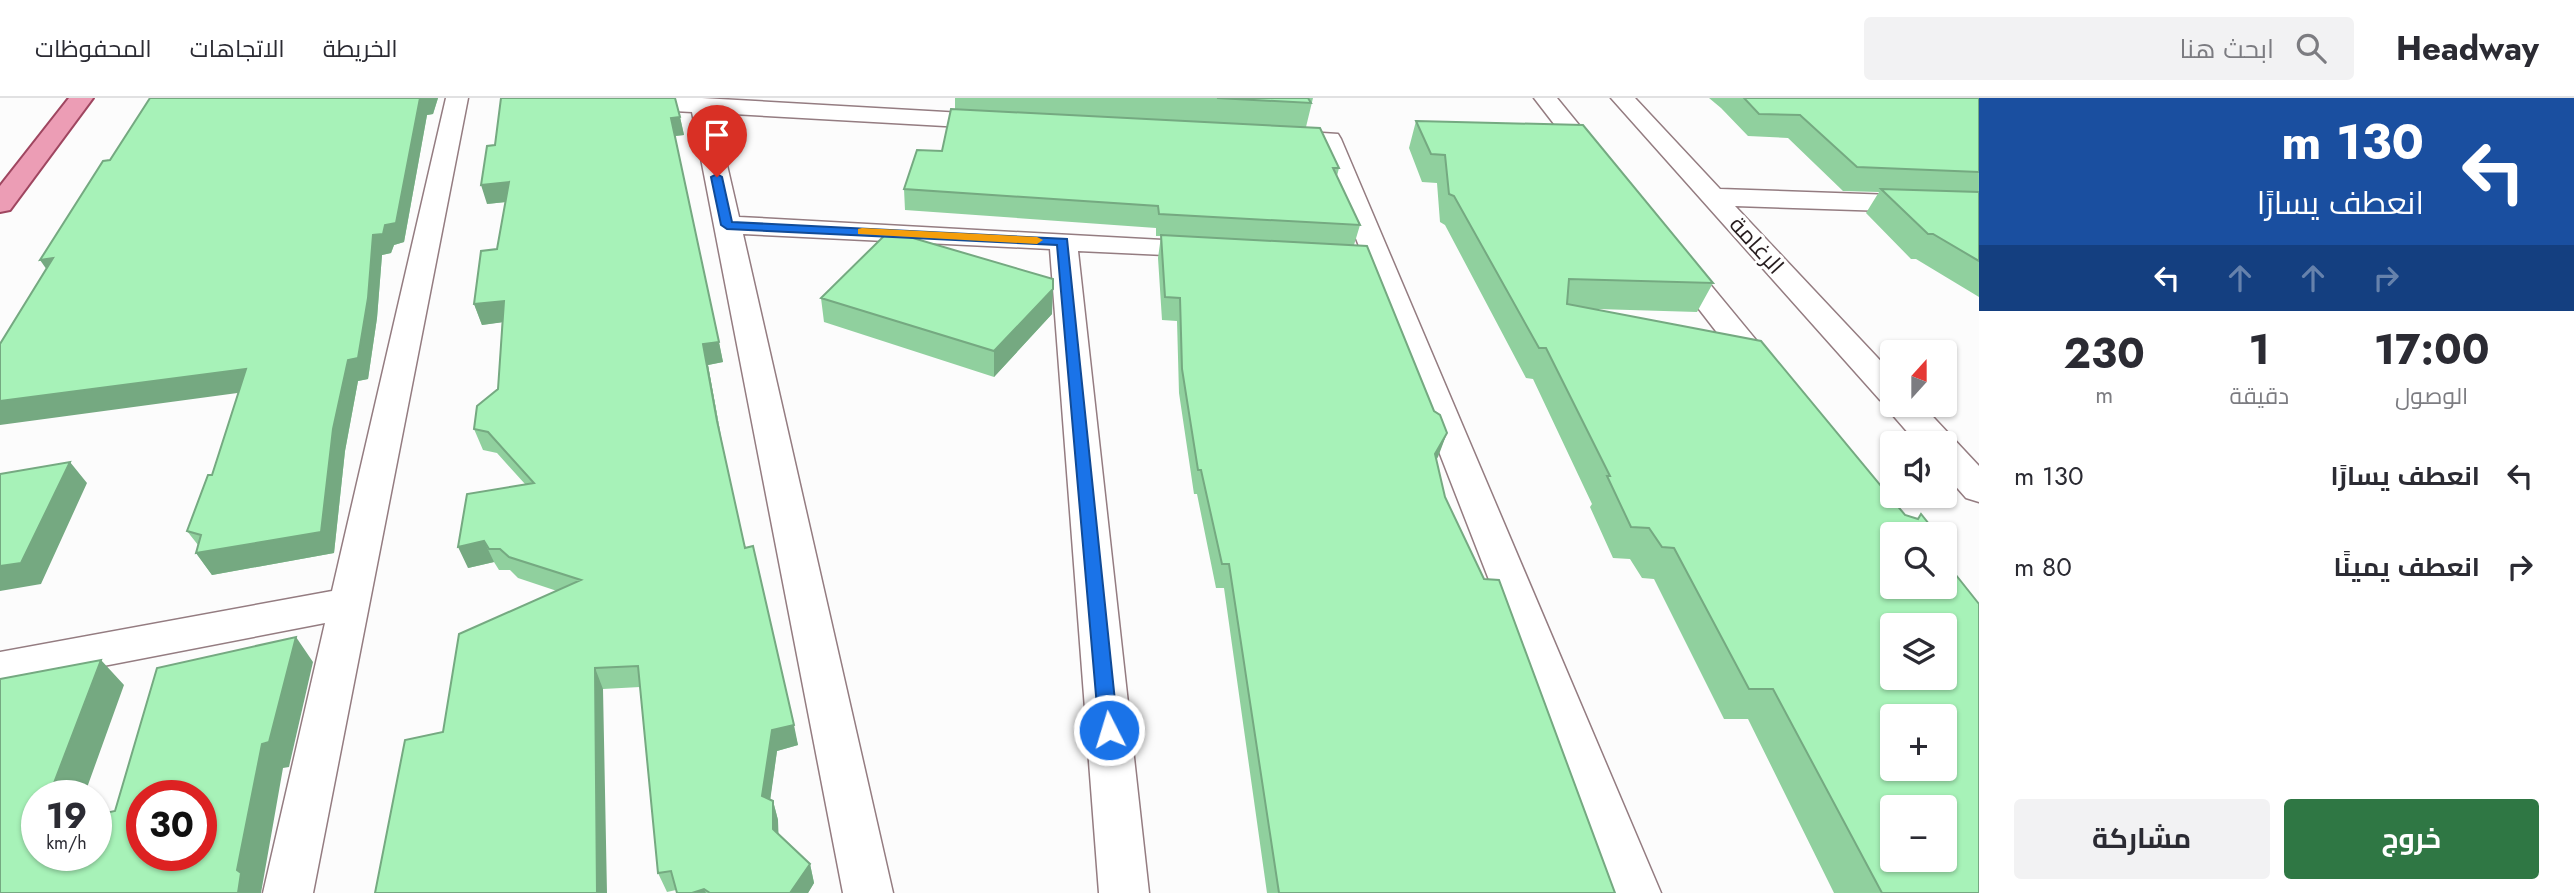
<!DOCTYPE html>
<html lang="ar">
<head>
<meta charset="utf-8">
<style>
  :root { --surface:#fff; --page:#f2f2f3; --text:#2b2b33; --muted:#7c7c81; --line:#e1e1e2; --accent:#2f7744 }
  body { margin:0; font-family:Jost,Cairo,sans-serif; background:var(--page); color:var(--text); direction:rtl; height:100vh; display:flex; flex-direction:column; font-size:26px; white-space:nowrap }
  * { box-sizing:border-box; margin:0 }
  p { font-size:23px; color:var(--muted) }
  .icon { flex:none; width:38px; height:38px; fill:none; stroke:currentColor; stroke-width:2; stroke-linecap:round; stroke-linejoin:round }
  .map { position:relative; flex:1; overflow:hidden; direction:ltr }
  .sheet { display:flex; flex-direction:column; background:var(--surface); width:595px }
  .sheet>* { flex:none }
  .top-card { background:#1a4fa0; color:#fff; overflow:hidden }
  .needle { width:46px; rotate:21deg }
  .tools { position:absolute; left:1880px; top:242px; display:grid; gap:14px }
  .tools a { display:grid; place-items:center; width:77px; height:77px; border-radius:7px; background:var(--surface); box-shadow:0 2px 5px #0004; font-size:35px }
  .speed { position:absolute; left:21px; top:682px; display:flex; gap:14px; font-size:35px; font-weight:700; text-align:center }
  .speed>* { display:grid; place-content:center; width:91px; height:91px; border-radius:50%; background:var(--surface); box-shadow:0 2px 5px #0004; line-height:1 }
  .speed small { font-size:18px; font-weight:400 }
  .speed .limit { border:10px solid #d22; background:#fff; color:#111 }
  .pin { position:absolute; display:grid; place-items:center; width:60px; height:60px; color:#fff; margin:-72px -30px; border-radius:50% 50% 50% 0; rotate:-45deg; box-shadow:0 0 7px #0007 }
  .pin .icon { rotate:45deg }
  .me { position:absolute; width:77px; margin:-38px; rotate:355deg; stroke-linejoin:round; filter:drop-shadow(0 0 5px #0008) }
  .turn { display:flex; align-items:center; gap:24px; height:147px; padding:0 35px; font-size:32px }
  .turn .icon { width:91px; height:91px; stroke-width:2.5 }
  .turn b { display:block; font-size:49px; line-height:60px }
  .lanes { display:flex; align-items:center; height:66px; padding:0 35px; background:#0003; justify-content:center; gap:35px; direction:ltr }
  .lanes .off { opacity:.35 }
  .eta { display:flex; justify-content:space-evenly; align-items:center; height:119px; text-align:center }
  .eta b { font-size:42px; font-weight:700; line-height:49px }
  .action { display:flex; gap:14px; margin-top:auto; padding:14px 35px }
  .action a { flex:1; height:80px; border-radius:7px; background:var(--accent); color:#fff; font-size:28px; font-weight:700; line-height:80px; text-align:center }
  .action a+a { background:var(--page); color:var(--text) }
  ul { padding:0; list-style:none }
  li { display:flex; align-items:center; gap:21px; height:91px; padding:0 35px }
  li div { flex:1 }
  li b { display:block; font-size:26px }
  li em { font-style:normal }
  header { display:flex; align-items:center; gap:42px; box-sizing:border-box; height:98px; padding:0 35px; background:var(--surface); border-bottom:2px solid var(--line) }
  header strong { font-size:33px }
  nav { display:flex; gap:38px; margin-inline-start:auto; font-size:24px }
  .search { width:490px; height:63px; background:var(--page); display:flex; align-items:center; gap:18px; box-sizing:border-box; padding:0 24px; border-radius:7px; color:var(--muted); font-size:26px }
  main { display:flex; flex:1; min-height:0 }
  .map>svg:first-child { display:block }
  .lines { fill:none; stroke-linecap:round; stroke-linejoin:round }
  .street-casing { stroke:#947c81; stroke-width:3 }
  .primary-casing { stroke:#9f4660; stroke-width:4 }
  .street { fill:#fff; fill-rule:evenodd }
  .primary { fill:#ec9db5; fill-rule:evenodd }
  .wall { fill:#90d09e }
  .shaded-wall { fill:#75a981 }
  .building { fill:#a7f2b8; stroke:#75a981; stroke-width:2; fill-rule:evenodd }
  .route { fill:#1a73e8; stroke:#114b97; stroke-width:2 }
  .slow { fill:#f59e0b }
  .labels { text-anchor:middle; stroke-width:6; stroke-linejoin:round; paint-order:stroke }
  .far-street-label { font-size:23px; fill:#271d1f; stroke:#fff }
</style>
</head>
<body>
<header>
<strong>Headway</strong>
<div class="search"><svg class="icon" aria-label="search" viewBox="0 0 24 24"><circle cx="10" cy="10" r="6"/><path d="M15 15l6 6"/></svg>ابحث هنا</div>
<nav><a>الخريطة</a><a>الاتجاهات</a><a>المحفوظات</a></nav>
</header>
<main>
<section class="sheet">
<div class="top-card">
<div class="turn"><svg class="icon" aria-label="left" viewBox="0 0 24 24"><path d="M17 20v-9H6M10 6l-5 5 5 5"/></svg><div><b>130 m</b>انعطف يسارًا</div></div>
<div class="lanes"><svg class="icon" aria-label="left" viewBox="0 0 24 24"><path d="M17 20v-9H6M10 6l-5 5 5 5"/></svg><svg class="icon off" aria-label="ahead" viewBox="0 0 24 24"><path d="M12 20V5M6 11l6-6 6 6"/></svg><svg class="icon off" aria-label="ahead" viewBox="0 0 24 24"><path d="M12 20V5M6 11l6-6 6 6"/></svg><svg class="icon off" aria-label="right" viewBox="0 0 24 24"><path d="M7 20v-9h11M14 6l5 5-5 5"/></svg></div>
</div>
<div class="eta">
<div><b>17:00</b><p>الوصول</p></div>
<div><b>1</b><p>دقيقة</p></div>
<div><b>230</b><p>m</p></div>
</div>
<ul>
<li><svg class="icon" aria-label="left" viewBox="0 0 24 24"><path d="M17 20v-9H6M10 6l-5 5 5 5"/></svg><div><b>انعطف يسارًا</b></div><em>130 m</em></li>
<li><svg class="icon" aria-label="right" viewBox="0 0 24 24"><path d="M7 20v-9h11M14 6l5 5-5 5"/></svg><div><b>انعطف يمينًا</b></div><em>80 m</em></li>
</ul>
<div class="action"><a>خروج</a><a>مشاركة</a></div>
</section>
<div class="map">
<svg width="1979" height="795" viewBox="0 0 1979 795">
  <rect width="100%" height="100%" fill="#fcfcfc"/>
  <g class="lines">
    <defs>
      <path id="street" d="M 446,0 L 468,0 L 313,795 L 263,795 L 325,525 L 0,588 L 0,554 L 332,493 Z
        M 552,0 L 702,0 L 998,17 L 1006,19 L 1010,24 L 1006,29 L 998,31 L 715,15 L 739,119 L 1218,145 L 1222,151 L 1218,157 L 1208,159 L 1078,153 L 1149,795 L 1099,795 L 1050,151 L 743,136 L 893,795 L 843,795 L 692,14 L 563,7 Z
        M 1534,0 L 1557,0 L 1606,60 L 1610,65 L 1606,70 L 1588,70 Z
        M 1611,0 L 1635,0 L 1720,91 L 1979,100 L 1979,116 L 1735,108 L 1892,275 L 1892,306 L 1921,306 L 1979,368 L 1979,404 L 1966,400 L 1944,375 L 1944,345 L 1917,345 L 1890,314 L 1887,304 L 1880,302 Z
        M 1277,32 L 1338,36 L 1341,41 L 1661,795 L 1611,795 L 1320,48 L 1268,44 L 1265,39 L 1268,34 Z
        M 1675,153 L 1685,156 L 1780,271 L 1784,278 L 1780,285 L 1768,288 L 1756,285 L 1661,162 L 1665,156 Z"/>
      <path id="primary" d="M 69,0 L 93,0 L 10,112 L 0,114 L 0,88 Z"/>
    </defs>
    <use href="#street" class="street-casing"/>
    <use href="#primary" class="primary-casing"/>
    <use href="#street" class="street"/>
    <use href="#primary" class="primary"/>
  </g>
  <path class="wall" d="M 150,0 L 438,0 L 433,16 L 427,17 L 404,144 L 394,147 L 391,155 L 382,157 L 377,220 L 368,281 L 358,283 L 345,353 L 334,455 L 212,477 L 196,455 L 198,447 L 187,433 L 212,377 L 239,295 L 46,171 L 110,62 Z
    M 955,0 L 1313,0 L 1306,29 L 1339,70 L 1337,78 L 1360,127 L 1354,147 L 1434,313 L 1447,335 L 1436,362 L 1445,399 L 1615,795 L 1267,795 L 1224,490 L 1216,490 L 1197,396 L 1194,396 L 1179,295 L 1177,223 L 1162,222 L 1158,160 L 1161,138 L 1156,138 L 1156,130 L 905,112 L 904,91 L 942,53 L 955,11 Z
    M 1709,0 L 1979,0 L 1979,199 L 1916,161 L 1911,161 L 1866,115 L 1879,94 L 1843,93 L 1788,40 L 1748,38 L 1721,10 Z
    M 680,19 L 684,37 L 675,38 L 723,264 L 708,267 L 722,344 L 745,450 L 798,647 L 777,653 L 770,701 L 773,703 L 778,722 L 778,736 L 810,766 L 814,785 L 808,795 L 677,795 L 676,792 L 667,794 L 658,775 L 640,589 L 603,591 L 443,634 L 557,493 L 518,480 L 510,472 L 499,472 L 494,464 L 468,470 L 525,386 L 497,355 L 483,352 L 474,331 L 498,291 L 502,224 L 482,227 L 474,206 L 497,151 L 506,104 L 487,106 Z
    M 1416,23 L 1713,185 L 1697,214 L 1597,211 L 1944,488 L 1944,445 L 1952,454 L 1945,463 L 1979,795 L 1834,795 L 1748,621 L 1724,621 L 1654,481 L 1642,480 L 1630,461 L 1613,460 L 1590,409 L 1592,406 L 1533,281 L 1526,280 L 1445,127 L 1440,124 L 1437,85 L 1422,84 L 1409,50 Z
    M 821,200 L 1052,216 L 994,279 L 824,224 Z"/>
  <path class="shaded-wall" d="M 420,0 L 438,0 L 433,16 L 427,17 L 404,144 L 394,147 L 391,155 L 382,157 L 377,220 L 368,281 L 358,283 L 345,353 L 334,455 L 212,477 L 196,455 L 333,331 L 373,137 Z
    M 680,19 L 684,37 L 675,38 L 671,20 Z
    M 509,84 L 516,103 L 487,106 L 481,87 Z
    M 53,160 L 54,182 L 40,162 Z
    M 1053,191 L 1052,216 L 994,279 L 994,253 Z
    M 504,203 L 511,223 L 482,227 L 474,206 Z
    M 719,244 L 723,264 L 708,267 L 722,344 L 703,246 Z
    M 246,271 L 259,292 L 0,327 L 0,303 Z
    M 1447,335 L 1438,359 L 1425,380 L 1435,356 Z
    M 70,364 L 87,385 L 41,486 L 0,493 L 0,468 Z
    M 484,443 L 494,464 L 468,470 L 458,449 Z
    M 296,539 L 313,564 L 289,669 L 283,670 L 261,795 L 238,795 L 237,772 L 262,646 Z
    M 101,562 L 124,587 L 84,698 L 49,698 Z
    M 595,570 L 603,591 L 607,795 L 597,795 Z
    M 794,627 L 798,647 L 777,653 L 768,718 L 762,698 L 772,632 Z
    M 773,703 L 778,722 L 779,750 L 773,731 Z
    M 810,766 L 814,785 L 808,795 L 790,795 Z
    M 704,791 L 706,795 L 692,795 Z"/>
  <path class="building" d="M 150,0 L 420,0 L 396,125 L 385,127 L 383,136 L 373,137 L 368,200 L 358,260 L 348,262 L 333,331 L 321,434 L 196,455 L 201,437 L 187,433 L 208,377 L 212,377 L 246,271 L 0,303 L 0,246 L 53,160 L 40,162 L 103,63 L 110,62 Z
    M 501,0 L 675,0 L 680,19 L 671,20 L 719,244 L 703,246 L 717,323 L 745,450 L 753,448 L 794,627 L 772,632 L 762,698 L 773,703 L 773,731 L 810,766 L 790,795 L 710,795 L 704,791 L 692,795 L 677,795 L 671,773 L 658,775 L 638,568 L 595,570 L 597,795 L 375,795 L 405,642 L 443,634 L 459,536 L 581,482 L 509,459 L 500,451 L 489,451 L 484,443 L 458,449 L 467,396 L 534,385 L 488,334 L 474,331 L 477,308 L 498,291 L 504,203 L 474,206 L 481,153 L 497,151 L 509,84 L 481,87 L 487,48 L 495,47 Z
    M 1217,0 L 1308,0 L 1311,5 Z
    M 1744,0 L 1979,0 L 1979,74 L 1857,69 L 1800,17 L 1759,16 Z
    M 951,11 L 1320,30 L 1339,70 L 1333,70 L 1360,127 L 1159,116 L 1158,108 L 904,91 L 917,52 L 942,53 Z
    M 1416,23 L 1583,27 L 1713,185 L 1569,181 L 1567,206 L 1761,243 L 1905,417 L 1918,421 L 1921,416 L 1937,436 L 1892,436 L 1892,488 L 1944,488 L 1944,462 L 1979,506 L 1979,795 L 1882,795 L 1773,591 L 1749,591 L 1674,450 L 1662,449 L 1649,430 L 1631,429 L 1607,378 L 1610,378 L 1546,250 L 1539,250 L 1454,98 L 1449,96 L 1445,57 L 1431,56 ZM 1892,527 L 1944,527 L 1944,579 L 1892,579 ZM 1892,618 L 1944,618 L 1944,670 L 1892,670 ZM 1892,709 L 1944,709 L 1944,761 L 1892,761 Z
    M 1881,91 L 1979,94 L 1979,163 L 1933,136 L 1928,136 Z
    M 889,133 L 1053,181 L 1053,191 L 994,253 L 821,200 Z
    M 1161,137 L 1367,148 L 1434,313 L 1440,317 L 1447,335 L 1435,356 L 1445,399 L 1484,481 L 1499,482 L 1615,795 L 1279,795 L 1229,466 L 1222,466 L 1201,372 L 1198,372 L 1182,271 L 1180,200 L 1165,199 Z
    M 70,364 L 21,465 L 0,468 L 0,376 Z
    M 1944,445 L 1952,454 L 1944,455 Z
    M 296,539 L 269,644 L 262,646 L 237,772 L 241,775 L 238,795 L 0,795 L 0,581 L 101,562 L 49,698 L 37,698 L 37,758 L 96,758 L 96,717 L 115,713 L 157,570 ZM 142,698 L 201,698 L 201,758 L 142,758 Z"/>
  <path class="route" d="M 717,76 L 722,79 L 732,124 L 1067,141 L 1118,632 L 1116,638 L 1102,638 L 1099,632 L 1057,147 L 727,131 L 721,127 L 711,79 Z"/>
  <path class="slow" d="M 862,130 L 1037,139 L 1043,142 L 1037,146 L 858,136 L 858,131 Z"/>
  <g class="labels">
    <g class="far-street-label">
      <text transform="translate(1757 147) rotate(48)" y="8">الرغامة</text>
    </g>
  </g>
</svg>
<div class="tools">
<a><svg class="needle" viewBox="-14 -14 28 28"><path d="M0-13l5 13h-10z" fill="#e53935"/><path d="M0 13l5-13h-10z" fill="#7c7c81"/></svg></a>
<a><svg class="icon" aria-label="sound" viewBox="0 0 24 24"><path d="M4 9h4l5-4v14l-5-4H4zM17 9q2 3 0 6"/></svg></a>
<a><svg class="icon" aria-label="search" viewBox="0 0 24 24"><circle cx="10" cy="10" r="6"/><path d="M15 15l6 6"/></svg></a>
<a><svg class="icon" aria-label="layers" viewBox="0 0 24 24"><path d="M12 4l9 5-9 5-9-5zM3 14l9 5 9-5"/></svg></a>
<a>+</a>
<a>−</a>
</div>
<div class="speed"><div>19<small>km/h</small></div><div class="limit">30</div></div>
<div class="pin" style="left:717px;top:79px;background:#d93025"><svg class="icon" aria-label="arrive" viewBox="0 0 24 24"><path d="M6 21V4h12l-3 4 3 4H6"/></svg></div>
<svg class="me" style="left:1109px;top:632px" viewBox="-20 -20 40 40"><circle r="17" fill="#1a73e8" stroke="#fff" stroke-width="3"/><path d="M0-11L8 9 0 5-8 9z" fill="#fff"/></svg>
</div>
</main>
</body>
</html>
